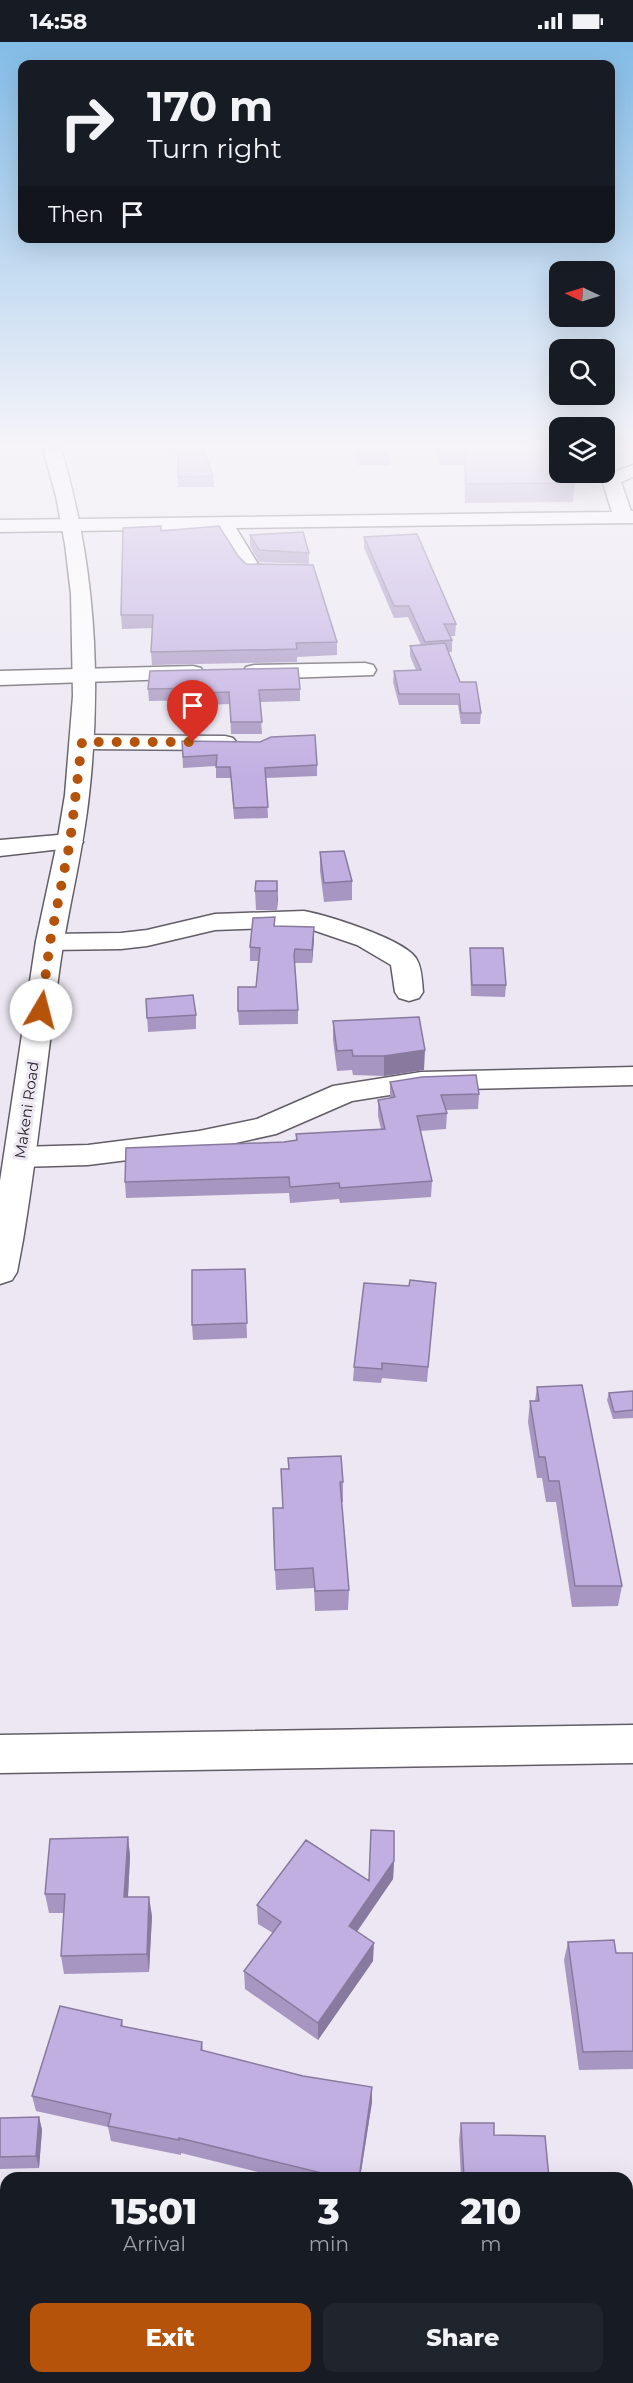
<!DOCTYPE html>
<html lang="en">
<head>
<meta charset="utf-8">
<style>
  :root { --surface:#171b24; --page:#20242c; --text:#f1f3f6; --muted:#9ea1a6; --accent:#b45309 }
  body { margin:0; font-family:Montserrat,sans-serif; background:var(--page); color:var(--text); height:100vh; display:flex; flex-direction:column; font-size:22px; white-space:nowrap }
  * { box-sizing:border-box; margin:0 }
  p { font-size:20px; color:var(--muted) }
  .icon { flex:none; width:33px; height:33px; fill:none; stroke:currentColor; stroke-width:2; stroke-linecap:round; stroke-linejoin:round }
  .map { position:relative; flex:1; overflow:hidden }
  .drawer { position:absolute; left:0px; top:2130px; width:633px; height:212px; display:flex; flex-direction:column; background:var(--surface); border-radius:18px 18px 0 0; box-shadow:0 6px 24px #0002 }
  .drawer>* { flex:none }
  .hud { position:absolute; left:18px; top:18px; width:597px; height:183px; border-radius:12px; box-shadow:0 6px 24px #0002; background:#171b24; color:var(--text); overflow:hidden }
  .needle { width:39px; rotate:274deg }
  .controls { position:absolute; left:549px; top:219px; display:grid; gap:12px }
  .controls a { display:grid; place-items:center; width:66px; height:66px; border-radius:12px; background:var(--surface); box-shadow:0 6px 24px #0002; font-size:30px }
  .pin { position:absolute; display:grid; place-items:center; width:51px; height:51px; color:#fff; margin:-62px -26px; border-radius:50% 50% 50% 0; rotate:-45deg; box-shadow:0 0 6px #0007 }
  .pin .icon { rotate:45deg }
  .me { position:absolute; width:66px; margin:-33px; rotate:8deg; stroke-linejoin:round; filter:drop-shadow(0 0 4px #0008) }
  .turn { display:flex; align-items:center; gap:21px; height:126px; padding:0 30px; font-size:27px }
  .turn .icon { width:78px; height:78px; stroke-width:2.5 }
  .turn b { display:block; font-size:42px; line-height:51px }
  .then { display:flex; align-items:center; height:57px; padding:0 30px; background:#0003; gap:12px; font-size:22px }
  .eta { display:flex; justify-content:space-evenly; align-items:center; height:102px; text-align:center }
  .eta b { font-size:36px; font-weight:800; line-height:42px }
  .button { display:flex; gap:12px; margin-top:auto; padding:12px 30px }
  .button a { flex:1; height:69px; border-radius:12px; background:var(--accent); color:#fff; font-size:24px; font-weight:800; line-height:69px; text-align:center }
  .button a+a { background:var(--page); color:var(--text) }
  .status { display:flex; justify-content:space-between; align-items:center; height:42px; padding:0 30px; background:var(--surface); direction:ltr }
  .status svg { height:16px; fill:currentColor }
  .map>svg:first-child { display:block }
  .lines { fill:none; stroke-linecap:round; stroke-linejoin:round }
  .minor-casing { stroke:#625d66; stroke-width:3 }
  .major-casing { stroke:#625d66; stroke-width:3 }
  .minor { fill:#fff; fill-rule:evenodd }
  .major { fill:#fff; fill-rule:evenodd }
  .wall { fill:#a796c2 }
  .shaded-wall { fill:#887a9e }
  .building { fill:#c2afe2; stroke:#887a9e; stroke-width:1.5 }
  .route { stroke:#b45309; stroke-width:10; stroke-dasharray:0 18 }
  .labels { text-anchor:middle; stroke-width:6; stroke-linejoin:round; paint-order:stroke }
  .far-street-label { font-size:15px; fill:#262428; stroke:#ece7f2 }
</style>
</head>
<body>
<div class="status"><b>14:58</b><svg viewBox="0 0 49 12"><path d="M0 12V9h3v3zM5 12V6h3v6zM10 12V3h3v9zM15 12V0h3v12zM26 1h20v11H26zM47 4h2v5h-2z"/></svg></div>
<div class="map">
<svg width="633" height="2341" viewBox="0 0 633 2341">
  <rect width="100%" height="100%" fill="#ece7f2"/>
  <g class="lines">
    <defs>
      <path id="minor" d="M 633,423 L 633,435 L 621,440 L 631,469 L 633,469 L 633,481 L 236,486 L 258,522 L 265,525 L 297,526 L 300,530 L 297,534 C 245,547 240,526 217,487 L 0,490 L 0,478 L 612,470 L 602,438 L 604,434 Z
        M 365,621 L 373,623 L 376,628 L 373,633 L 254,637 L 246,635 L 243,630 L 246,625 L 254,623 Z
        M 193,624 L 201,626 L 204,631 L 201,636 L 0,643 L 0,629 Z
        M 82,693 L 225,694 L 233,696 L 237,701 L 233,706 L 225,708 L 82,707 L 74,705 L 70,700 L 74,695 Z
        M 70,792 L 79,795 L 83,800 L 79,805 L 0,814 L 0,798 Z
        M 304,869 C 326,873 408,898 417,918 C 422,927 422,940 423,950 L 419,956 L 409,959 L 399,956 L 395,950 L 391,923 L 357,903 L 304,885 L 215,888 L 147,904 L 121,907 L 50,908 L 40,906 L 36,900 L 40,894 L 50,892 L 121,891 L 147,888 L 215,872 Z
        M 633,1025 L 633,1043 L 421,1048 L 352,1059 L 276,1092 L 199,1109 L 88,1123 L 20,1125 L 9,1122 L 4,1115 L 9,1108 L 20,1105 L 88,1103 L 199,1089 L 257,1077 L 333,1044 L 421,1030 Z
        M 633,1683 L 633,1721 L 0,1731 L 0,1693 Z"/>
      <path id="major" d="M 43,407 L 61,407 C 95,520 102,636 89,753 C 83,811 68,866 60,923 C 47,1015 38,1107 23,1198 L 17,1230 L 12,1238 L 0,1242 L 0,1139 L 36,899 L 57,801 L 65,753 L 73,654 L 71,552 L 65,502 L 56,454 Z"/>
    </defs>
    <use href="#minor" class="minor-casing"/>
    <use href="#major" class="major-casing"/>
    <use href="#minor" class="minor"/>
    <use href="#major" class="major"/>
  </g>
  <path class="wall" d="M 166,407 L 203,407 L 213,434 L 214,445 L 178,445 L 178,410 L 168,411 Z
    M 355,407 L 389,408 L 389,423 L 357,423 Z
    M 436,407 L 560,407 L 575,441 L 573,460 L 465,461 L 464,423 L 440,423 Z
    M 161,484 L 161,489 L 238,514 L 337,600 L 337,613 L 297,615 L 297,620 L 152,623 L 151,610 L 153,586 L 122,587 L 121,573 Z
    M 250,493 L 309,511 L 309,522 L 259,520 L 250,504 Z
    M 364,495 L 456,582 L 455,594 L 450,594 L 452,598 L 452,610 L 448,610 L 460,640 L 481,671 L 480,682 L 461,682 L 458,663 L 399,663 L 393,640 L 394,629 L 416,628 L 410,614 L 410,604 L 421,603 L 408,575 L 394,576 L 364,506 Z
    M 150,629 L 300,647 L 300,659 L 260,660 L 262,692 L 231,692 L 230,662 L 202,663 L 202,658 L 149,659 L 148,647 Z
    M 182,699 L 317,723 L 317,734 L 266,736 L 268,776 L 234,777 L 231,736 L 216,736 L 216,724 L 183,726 Z
    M 320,810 L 352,839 L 352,858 L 324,860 L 320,829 Z
    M 277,839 L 277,868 L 256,868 L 255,849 Z
    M 275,875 L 275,884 L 314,898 L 312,921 L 295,921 L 295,923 L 298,968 L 298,982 L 239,983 L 238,969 L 256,945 L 258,919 L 250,919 L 250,905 Z
    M 470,906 L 506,943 L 505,955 L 471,954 L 470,917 Z
    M 146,957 L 196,973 L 196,987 L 148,990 Z
    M 333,979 L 424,1028 L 384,1034 L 353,1033 L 352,1028 L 337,1029 L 333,998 Z
    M 390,1040 L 479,1052 L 478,1067 L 446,1068 L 447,1071 L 446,1087 L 420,1089 L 432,1139 L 431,1155 L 340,1161 L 339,1157 L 290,1161 L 289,1151 L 126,1156 L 125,1140 L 284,1100 L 296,1098 L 296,1092 L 381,1087 L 378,1074 L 378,1058 L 390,1056 Z
    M 245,1227 L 247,1296 L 193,1298 L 192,1283 Z
    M 436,1241 L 427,1340 L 382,1336 L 381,1341 L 353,1339 L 354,1325 L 409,1244 Z
    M 537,1345 L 622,1544 L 618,1564 L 572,1565 L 556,1460 L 546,1460 L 542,1436 L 537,1436 L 528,1380 L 530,1359 L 535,1359 Z
    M 633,1349 L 633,1376 L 613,1377 L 607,1358 L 609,1351 Z
    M 281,1427 L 343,1440 L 343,1460 L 341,1460 L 349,1548 L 348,1568 L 315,1569 L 314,1546 L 276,1548 L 273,1487 L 283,1466 Z
    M 128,1795 L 130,1814 L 128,1855 L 152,1874 L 149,1930 L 64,1932 L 61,1914 L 64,1871 L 49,1871 L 45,1852 Z
    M 394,1819 L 393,1837 L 357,1890 L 373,1919 L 318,1998 L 245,1947 L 244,1929 L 273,1891 L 258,1882 L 257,1863 L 369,1839 Z
    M 568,1900 L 616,1911 L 633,1911 L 633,2027 L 579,2028 L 564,1918 Z
    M 122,1978 L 123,1984 L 202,2000 L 203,2009 L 303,2034 L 372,2045 L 372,2060 L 360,2136 L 282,2136 L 181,2111 L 181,2113 L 111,2099 L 108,2085 L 36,2069 L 32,2054 Z
    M 39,2075 L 42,2088 L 39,2126 L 0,2127 L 0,2076 Z
    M 461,2081 L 494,2093 L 549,2136 L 461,2136 L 459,2098 Z
    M 474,2336 L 551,2336 L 552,2341 L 474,2341 Z"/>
  <path class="shaded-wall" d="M 277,839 L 278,858 L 277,868 Z
    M 314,885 L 314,898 L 312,921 L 312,908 Z
    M 425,1008 L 424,1028 L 384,1034 L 384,1014 Z
    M 128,1795 L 130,1814 L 127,1874 L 124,1855 Z
    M 394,1819 L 393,1837 L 348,1902 L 349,1884 Z
    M 149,1855 L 152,1874 L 149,1930 L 147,1912 Z
    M 374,1901 L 373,1919 L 318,1998 L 318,1981 Z
    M 372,2045 L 372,2060 L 360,2136 L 359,2136 Z
    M 39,2075 L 42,2088 L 39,2126 L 36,2114 Z
    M 46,2336 L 53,2336 L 52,2341 L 45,2341 Z"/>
  <path class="building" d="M 178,407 L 203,407 L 213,434 L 178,435 Z
    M 465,407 L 560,407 L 560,430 L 571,430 L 575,441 L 466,442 Z
    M 161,484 L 161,489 L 219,484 L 238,514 L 246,522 L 313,523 L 337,600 L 296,601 L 297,607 L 151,610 L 153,573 L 121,573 L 123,486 Z
    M 303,490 L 309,511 L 259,508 L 250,493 Z
    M 417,492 L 456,582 L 444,582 L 452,598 L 425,600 L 409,564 L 394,564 L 364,495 Z
    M 445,601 L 460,640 L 476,640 L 481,671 L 461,671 L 459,652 L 399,652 L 394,629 L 421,628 L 410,604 Z
    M 298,626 L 300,647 L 259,648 L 262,680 L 231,680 L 229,650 L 202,651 L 202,646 L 148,647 L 150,629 Z
    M 315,693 L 317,723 L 265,726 L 268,765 L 234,766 L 230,725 L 216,725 L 217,713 L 183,715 L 182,699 L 260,700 L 271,695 Z
    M 344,809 L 352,839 L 324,841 L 320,810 Z
    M 256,839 L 277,839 L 277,849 L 255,849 Z
    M 275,875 L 274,884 L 314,885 L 312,908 L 295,907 L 294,913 L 298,968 L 238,969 L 238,945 L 256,945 L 260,906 L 250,905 L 253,876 Z
    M 470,906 L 503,906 L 506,943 L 472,943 Z
    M 193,953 L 196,973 L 147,976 L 146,957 Z
    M 419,975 L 425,1008 L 384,1014 L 353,1014 L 352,1008 L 337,1009 L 333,979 Z
    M 476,1033 L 479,1052 L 441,1053 L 447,1071 L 417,1074 L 432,1139 L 340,1146 L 339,1141 L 290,1145 L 289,1135 L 125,1140 L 126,1106 L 284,1100 L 297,1098 L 296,1092 L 385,1087 L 378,1058 L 395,1055 L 390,1040 L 422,1035 Z
    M 245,1227 L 247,1281 L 192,1283 L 192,1228 Z
    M 410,1238 L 436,1241 L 428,1325 L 382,1321 L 382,1327 L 354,1325 L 364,1241 L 409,1244 Z
    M 582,1343 L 622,1544 L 575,1544 L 559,1439 L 549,1439 L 545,1415 L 539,1415 L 530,1359 L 539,1359 L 537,1345 Z
    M 633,1349 L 633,1368 L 614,1370 L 609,1351 Z
    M 341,1414 L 343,1440 L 340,1440 L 349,1548 L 315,1549 L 313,1526 L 275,1528 L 273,1466 L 283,1466 L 281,1427 L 289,1427 L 288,1416 Z
    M 371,1788 L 394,1789 L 394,1819 L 349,1884 L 374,1901 L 318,1981 L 244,1929 L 281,1880 L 257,1863 L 306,1798 L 369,1839 Z
    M 128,1795 L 124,1855 L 149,1855 L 147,1912 L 61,1914 L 65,1852 L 45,1852 L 50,1797 Z
    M 614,1898 L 616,1911 L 633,1911 L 633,2009 L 583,2010 L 568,1900 Z
    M 60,1964 L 122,1978 L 121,1984 L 202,2000 L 201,2008 L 303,2034 L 372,2045 L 359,2136 L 342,2136 L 179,2096 L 179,2098 L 108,2084 L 111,2072 L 32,2054 Z
    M 39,2075 L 36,2114 L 0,2115 L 0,2076 Z
    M 461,2081 L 494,2081 L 494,2093 L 545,2094 L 549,2136 L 464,2136 Z
    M 0,2227 L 6,2228 L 6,2336 L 46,2336 L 45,2341 L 0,2341 Z
    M 257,2336 L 301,2336 L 323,2341 L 256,2341 Z
    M 478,2336 L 551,2336 L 552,2341 L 478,2341 Z"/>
  <linearGradient id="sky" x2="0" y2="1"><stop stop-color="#83bce7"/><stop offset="0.55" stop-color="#f6f4f9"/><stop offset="1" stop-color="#f6f4f9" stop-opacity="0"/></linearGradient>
  <rect width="633" height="735" fill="url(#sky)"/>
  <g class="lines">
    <path class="route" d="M 41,968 L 50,900 L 70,800 L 82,700 L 193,700"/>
  </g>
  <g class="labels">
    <g class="far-street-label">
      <text transform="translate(27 1068) rotate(-82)" y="5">Makeni Road</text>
    </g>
  </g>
</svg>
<div class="controls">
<a><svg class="needle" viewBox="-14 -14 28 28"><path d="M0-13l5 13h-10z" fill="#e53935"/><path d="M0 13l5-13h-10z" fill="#9ea1a6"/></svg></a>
<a><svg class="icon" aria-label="search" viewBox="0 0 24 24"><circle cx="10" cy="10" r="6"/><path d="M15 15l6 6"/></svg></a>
<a><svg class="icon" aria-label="layers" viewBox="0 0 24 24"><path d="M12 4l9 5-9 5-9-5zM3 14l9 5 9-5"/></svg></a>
</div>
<div class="pin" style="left:193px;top:700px;background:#d93025"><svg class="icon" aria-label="arrive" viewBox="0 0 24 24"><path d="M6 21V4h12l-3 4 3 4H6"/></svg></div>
<svg class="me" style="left:41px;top:968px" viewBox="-20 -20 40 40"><circle r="19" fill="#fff"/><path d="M0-13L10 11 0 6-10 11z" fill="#b45309"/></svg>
<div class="hud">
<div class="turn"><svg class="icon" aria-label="right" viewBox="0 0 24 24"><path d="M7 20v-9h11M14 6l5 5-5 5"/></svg><div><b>170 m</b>Turn right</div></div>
<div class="then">Then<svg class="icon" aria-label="arrive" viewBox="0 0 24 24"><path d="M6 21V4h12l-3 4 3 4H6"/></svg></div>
</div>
<section class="drawer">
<div class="eta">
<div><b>15:01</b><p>Arrival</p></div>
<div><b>3</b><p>min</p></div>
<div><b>210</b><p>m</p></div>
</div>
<div class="button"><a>Exit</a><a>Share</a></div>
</section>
</div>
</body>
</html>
